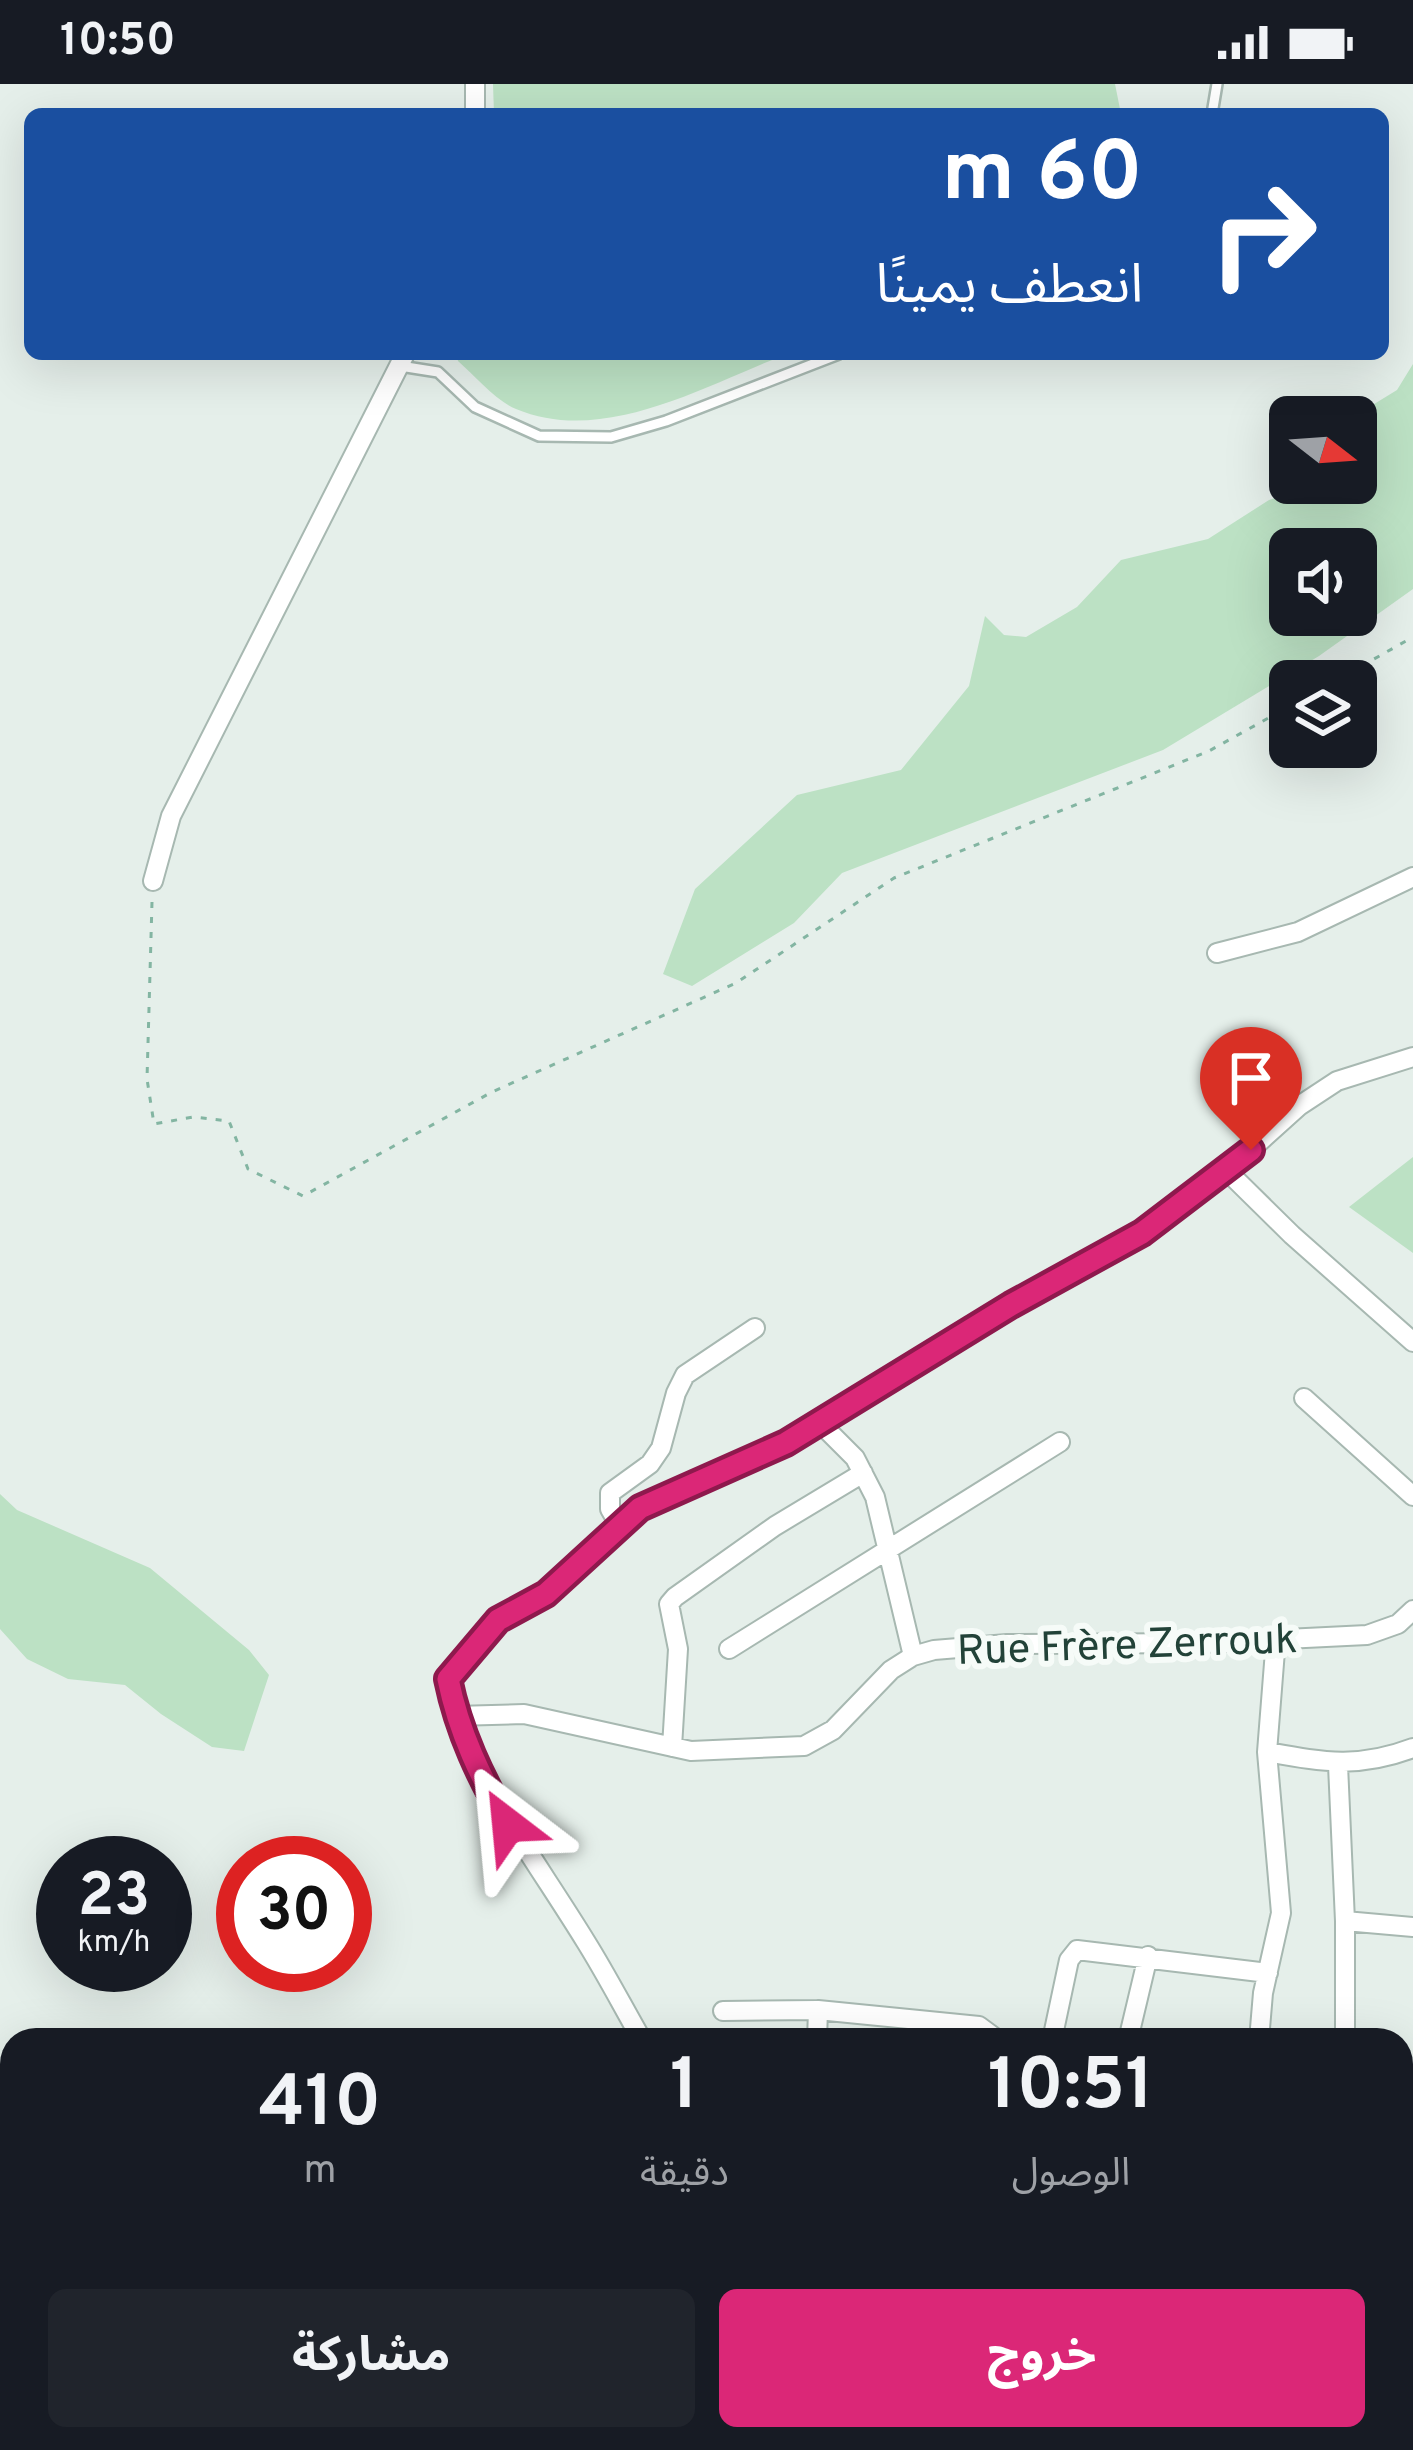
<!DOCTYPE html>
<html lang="ar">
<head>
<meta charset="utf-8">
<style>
  :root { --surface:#171b24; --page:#20242c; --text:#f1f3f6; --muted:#9ea1a6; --accent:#db2777 }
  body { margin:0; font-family:Overpass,"Noto Sans Arabic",sans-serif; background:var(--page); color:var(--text); direction:rtl; height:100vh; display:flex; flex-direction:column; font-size:45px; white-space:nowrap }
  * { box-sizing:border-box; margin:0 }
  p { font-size:39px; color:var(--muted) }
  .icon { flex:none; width:66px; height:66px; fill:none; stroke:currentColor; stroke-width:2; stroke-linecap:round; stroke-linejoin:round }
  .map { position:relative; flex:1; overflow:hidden; direction:ltr }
  .details { position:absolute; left:0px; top:1944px; width:1413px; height:423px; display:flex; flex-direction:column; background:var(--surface); border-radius:36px 36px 0 0; box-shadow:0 12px 48px #0002; direction:rtl }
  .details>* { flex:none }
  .banner { position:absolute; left:24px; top:24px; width:1365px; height:252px; border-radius:18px; box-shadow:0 12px 48px #0002; direction:rtl; background:#1a4fa0; color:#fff; overflow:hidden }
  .needle { width:78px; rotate:107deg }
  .buttons { position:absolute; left:1269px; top:312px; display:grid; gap:24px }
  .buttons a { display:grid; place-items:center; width:108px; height:108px; border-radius:18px; background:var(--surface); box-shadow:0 12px 48px #0002; font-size:60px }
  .speed { position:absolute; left:36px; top:1752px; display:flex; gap:24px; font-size:60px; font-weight:700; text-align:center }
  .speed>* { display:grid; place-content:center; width:156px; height:156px; border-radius:50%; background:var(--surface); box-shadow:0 12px 48px #0002; line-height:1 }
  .speed small { font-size:30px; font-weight:400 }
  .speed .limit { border:18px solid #d22; background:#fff; color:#111 }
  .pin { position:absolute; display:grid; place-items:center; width:102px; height:102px; color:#fff; margin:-123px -51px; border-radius:50% 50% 50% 0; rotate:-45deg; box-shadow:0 0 12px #0007 }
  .pin .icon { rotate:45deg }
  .me { position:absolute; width:132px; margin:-66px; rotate:331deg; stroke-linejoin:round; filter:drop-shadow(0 0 9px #0008) }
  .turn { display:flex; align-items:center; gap:42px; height:252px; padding:0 48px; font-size:54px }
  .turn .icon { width:156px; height:156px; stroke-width:2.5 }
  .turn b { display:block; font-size:84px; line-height:102px }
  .eta { display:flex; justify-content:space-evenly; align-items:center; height:204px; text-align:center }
  .eta b { font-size:72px; font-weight:700; line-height:84px }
  .button { display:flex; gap:24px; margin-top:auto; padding:24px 48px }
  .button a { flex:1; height:138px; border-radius:18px; background:var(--accent); color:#fff; font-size:48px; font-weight:700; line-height:138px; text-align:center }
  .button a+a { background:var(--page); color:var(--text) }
  .status { display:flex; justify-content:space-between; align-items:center; height:84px; padding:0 60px; background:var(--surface); direction:ltr }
  .status svg { height:33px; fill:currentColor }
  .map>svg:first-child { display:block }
  .green { fill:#bce1c4; fill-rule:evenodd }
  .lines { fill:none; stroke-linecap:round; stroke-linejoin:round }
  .lane-casing { stroke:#a7b8b1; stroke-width:14 }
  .street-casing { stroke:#a7b8b1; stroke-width:22 }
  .path { stroke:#83b5a2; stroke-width:3; stroke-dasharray:6 9; stroke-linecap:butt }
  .lane { stroke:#fff; stroke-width:9 }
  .street { stroke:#fff; stroke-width:18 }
  .route-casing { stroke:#8e194d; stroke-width:30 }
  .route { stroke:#db2777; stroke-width:21 }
  .labels { text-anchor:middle; stroke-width:12; stroke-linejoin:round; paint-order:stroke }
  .street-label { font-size:42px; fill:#224238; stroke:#f6fbf8 }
</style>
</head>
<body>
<div class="status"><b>10:50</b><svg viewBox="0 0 49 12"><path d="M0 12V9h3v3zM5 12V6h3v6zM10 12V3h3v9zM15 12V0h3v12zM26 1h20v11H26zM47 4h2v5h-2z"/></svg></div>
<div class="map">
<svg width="1413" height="2366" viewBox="0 0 1413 2366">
  <rect width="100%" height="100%" fill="#e5efea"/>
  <path class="green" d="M 493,0 L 1115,0 L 1121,30 L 494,30 Z
    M 456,270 L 787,270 C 706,301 604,362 516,325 C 496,317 475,292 458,277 Z
    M 1413,280 L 1413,505 L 1319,572 L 1163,666 L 842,789 L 794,839 L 692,902 L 663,890 L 695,805 L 797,711 L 901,686 L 969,602 L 985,532 L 1004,551 L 1026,553 L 1077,523 L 1121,476 L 1208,455 L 1269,416 L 1319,399 L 1356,399 L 1356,333 L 1353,333 L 1397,306 ZM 1356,465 L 1356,531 L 1290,531 L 1290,465 Z
    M 1413,1073 L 1413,1169 L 1349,1123 Z
    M 0,1410 L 17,1426 L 150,1484 L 249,1566 L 269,1591 L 244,1667 L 212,1663 L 161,1630 L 125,1601 L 68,1595 L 27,1575 L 0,1545 Z
    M 0,2012 L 12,2014 L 12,2151 L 0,2148 Z"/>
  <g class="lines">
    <defs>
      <path id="lane" d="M 1212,30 L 1217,0
        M 400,282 L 438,288 L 475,323 L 539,352 L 611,353 L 666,337 L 839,270"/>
      <path id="street" d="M 475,30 L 475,0
        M 153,797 L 171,732 L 405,270
        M 1217,869 L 1298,848 L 1413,793
        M 1227,1087 L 1292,1151 L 1413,1258
        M 1304,1314 L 1413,1412
        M 820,1339 L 855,1374 L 875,1413 L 913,1572
        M 620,1442 L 610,1425 L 610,1409 L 650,1380 L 661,1364 L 676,1309 L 685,1291 L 755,1244
        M 729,1565 L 1060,1358
        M 455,1632 L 448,1595 L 498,1536 L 546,1510 L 640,1424 L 786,1359 L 1011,1221 L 1142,1149 L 1227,1087 L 1299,1022 L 1337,997 L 1413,973
        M 672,1663 L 678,1565 L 669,1520 L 675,1513 L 775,1442 L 863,1389
        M 1267,1668 C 1323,1678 1358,1685 1413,1664
        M 1338,1681 L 1345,1837 L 1345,1956
        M 1345,1837 L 1413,1843
        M 818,1926 L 979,1942 L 998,1956
        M 723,1927 L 818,1926 L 817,1956
        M 642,1956 C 623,1923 606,1890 586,1858 C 540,1783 488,1715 455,1632 L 524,1630 L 691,1667 L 804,1662 L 833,1646 L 891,1586 L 913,1572 L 934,1566 L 1007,1560 L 1205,1559 L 1367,1551 L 1398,1540 L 1413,1526
        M 1052,1956 L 1069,1876 L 1077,1866 L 1268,1889
        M 1128,1956 L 1148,1872
        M 1259,1956 L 1263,1909 L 1281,1829 L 1267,1668 L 1276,1554
        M 1401,2173 L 1413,2173
        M 532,2355 L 535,2366
        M 698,2355 L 702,2366
        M 1270,2366 L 1274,2355"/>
    </defs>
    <use href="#lane" class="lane-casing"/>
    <use href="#street" class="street-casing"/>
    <path class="path" d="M 1335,597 L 1413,553
      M 152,818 L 147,995 L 154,1040 L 193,1033 L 229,1037 L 248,1085 L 303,1112 L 492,1008 L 736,899 L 894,794 L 1209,667 L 1290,622"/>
    <use href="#lane" class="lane"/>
    <use href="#street" class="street"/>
  </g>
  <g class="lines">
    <defs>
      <path id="route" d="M 508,1741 C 481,1694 459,1649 448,1595 L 498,1536 L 546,1510 L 640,1424 L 786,1359 L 1011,1221 L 1142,1149 L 1251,1066"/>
    </defs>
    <use href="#route" class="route-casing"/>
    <use href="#route" class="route"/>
  </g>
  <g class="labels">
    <g class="street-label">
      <text transform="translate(1127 1559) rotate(-2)" y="15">Rue Frère Zerrouk</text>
    </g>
  </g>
</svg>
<div class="buttons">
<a><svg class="needle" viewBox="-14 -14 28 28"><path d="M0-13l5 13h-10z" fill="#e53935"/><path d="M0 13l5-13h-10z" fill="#9ea1a6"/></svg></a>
<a><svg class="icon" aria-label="sound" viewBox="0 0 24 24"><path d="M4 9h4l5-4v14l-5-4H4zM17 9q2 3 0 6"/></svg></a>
<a><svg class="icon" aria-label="layers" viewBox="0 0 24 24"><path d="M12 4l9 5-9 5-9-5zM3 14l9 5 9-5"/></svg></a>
</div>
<div class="speed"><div>23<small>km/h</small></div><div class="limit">30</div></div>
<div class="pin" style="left:1251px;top:1066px;background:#d93025"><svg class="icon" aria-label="arrive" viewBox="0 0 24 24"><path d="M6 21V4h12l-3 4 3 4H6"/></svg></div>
<svg class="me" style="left:508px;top:1741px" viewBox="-20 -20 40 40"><path d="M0-17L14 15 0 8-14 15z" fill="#db2777" stroke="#fff" stroke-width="4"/></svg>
<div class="banner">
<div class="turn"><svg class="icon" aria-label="right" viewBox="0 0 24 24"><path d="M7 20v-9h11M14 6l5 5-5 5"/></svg><div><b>60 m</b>انعطف يمينًا</div></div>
</div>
<section class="details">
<div class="eta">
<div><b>10:51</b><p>الوصول</p></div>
<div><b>1</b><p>دقيقة</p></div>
<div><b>410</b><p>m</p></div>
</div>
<div class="button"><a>خروج</a><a>مشاركة</a></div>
</section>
</div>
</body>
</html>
